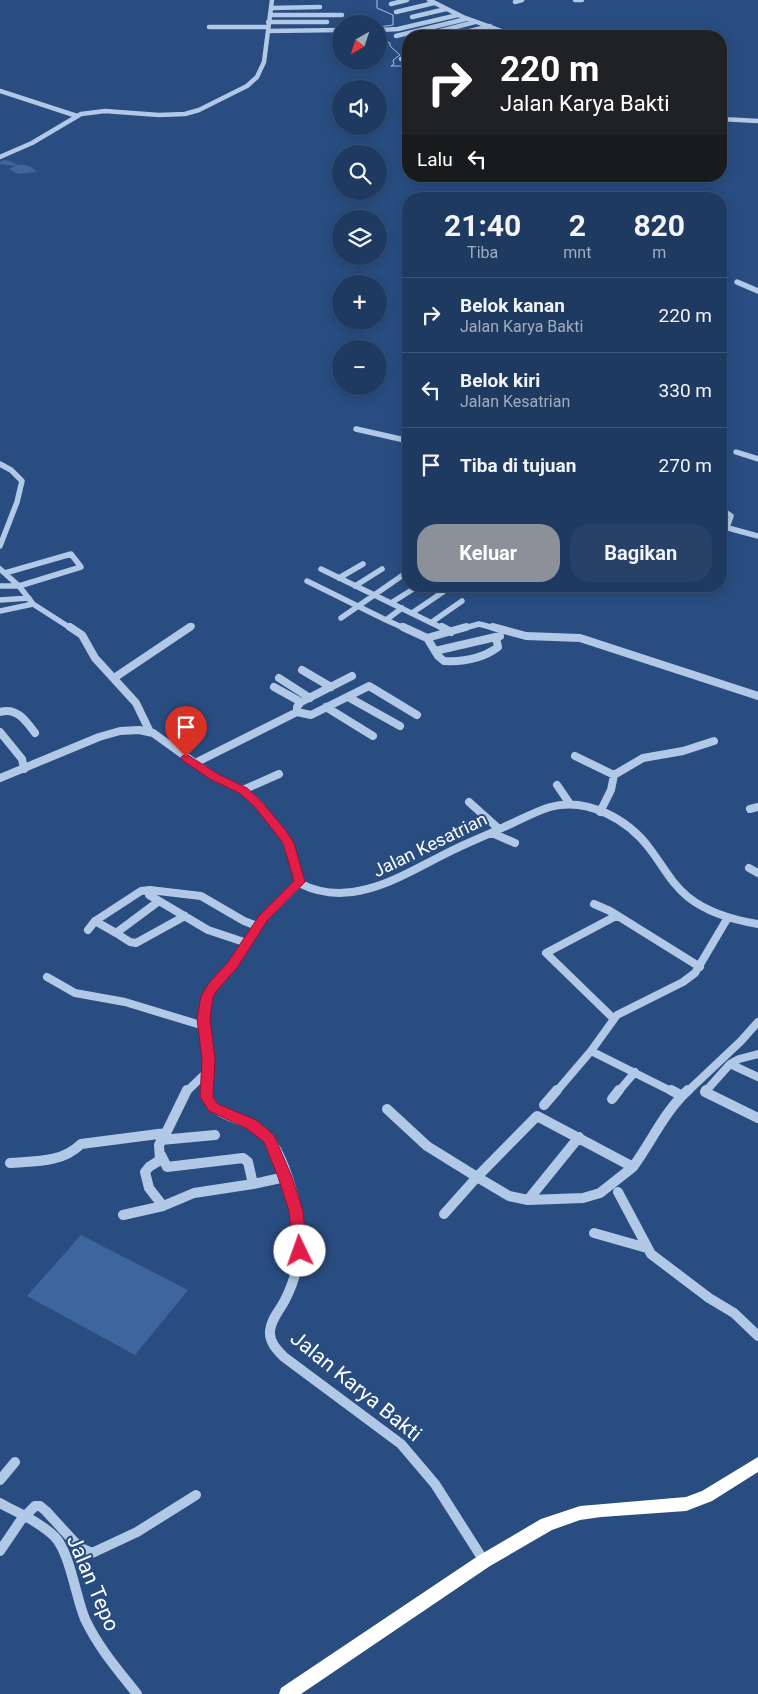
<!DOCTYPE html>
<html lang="id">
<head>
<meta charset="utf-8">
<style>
  :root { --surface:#1f3a61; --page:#274167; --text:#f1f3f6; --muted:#a1adbd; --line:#3c5476; --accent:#8c9099 }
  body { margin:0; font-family:Roboto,sans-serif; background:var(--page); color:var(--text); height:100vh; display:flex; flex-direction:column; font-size:19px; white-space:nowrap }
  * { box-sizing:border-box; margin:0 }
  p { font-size:16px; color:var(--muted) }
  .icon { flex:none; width:28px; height:28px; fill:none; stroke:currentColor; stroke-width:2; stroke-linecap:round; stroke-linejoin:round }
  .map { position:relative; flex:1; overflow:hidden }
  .side { position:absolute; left:402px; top:192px; width:325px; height:400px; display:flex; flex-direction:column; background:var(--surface); border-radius:20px; box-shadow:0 2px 12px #0003,0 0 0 1px var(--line) }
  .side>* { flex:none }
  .top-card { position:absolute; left:402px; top:30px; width:325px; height:152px; border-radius:20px; box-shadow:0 2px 12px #0003,0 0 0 1px var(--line); background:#202124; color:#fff; overflow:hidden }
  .needle { width:32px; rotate:219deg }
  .fabs { position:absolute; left:332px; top:15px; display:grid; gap:10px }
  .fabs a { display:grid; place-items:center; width:55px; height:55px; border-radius:50%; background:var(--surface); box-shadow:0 2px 12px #0003,0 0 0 1px var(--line); font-size:25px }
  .pin { position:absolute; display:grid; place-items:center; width:42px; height:42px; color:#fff; margin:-51px -21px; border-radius:50% 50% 50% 0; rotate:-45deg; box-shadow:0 0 5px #0007 }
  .pin .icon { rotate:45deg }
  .me { position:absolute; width:55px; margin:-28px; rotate:357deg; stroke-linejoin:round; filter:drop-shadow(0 0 4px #0008) }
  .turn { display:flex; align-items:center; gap:18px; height:105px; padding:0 15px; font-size:22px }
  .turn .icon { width:65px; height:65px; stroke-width:2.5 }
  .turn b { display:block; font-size:35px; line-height:42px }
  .then { display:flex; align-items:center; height:48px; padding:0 15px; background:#0003; gap:10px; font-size:19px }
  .eta { display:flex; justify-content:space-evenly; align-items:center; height:85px; text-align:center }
  .eta b { font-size:30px; font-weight:700; line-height:35px }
  .cta { display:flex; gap:10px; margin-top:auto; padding:10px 15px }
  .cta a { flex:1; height:58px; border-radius:20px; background:var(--accent); color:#fff; font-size:20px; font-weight:700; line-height:58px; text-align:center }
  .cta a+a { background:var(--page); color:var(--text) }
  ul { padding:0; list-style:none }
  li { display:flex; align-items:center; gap:15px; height:75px; padding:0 15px; border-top:1px solid var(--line) }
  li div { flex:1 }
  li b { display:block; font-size:19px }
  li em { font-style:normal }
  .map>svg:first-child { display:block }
  .green { fill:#3e669e }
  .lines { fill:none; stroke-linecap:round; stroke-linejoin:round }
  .stream { stroke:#a6c2e6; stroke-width:1 }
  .minor-far3 { stroke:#b1c8e6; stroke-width:4.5 }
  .minor-far2 { stroke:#b1c8e6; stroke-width:5.5 }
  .minor-far1 { stroke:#b1c8e6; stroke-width:8 }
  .minor { stroke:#b1c8e6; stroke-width:10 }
  .highway { fill:#fff; fill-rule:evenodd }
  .route { fill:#e11d48; stroke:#92132f }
  .labels { text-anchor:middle; stroke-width:4; stroke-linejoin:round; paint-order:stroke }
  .street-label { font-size:18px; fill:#fff; stroke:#294d81 }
  .near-street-label { font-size:21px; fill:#fff; stroke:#294d81 }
</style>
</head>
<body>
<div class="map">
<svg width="758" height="1694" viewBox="0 0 758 1694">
  <rect width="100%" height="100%" fill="#294d81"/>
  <path class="green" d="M 4,160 L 10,161 L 17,165 C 25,163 31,166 37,172 L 18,174 L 9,169 L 15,166 L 0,164 L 0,162 Z
    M 81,1235 L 188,1290 L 135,1355 L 27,1296 Z"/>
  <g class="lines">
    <path class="stream" d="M 377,0 L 377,8 L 393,15 L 393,25 L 379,27
      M 379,38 L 390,43 L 390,46 L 400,55 L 393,60 L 394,64 L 391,66 L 409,66
      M 404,69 L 409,69"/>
    <path class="minor-far3" d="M 429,0 L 463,17 L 515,36
      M 575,0 L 582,0
      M 515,2 L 522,0
      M 391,4 L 407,0
      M 272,8 L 320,7
      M 396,12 L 434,3
      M 270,15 L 342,15
      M 412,17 L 446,9
      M 268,22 L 327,22
      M 209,27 L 268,27
      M 379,30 L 398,29 L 458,15
      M 268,31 L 341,30
      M 396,36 L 466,19
      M 421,36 L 475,22
      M 450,36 L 490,26
      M 489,36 L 505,32
      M 401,59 L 409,57
      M 0,91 L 77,116
      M 721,119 L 758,121
      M 0,157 L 32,143 L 81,114 L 105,111 L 159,115 L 185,114 L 199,110 L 247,86 L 257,77 L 264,62 L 272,0"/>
    <path class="minor-far2" d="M 737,282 L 758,291
      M 356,429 L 409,441
      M 736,452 L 758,459
      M 0,464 L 11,470 L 22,481 L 17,502 L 0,546
      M 724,511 L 731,516 L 727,527
      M 721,526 L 758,536
      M 0,569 L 19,586 L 33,604 L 72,629
      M 321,569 L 444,629
      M 339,578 L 363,564
      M 307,581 L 386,620
      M 0,586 L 19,586 L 81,567 L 71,554 L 5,573
      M 355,586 L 382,569
      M 0,600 L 29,598
      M 391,603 L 418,586
      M 402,608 L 386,620 L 406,629
      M 0,611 L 33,604
      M 412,613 L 443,592
      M 341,618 L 403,575
      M 432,622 L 462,601
      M 188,629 L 192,626
      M 461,629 L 479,624 L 498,629"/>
    <path class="minor-far1" d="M 70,627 L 82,635 L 95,658 L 136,703 L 150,732
      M 403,627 L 427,638 L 438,656 L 444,661 C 464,662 482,659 498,647 L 496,637
      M 442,627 L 451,632
      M 493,627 L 526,636 L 580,638 L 758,696
      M 427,638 L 466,627
      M 435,651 L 500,636
      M 302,670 L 331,687
      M 114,678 L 190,627
      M 279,678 L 310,698
      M 274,687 L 301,702
      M 348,697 L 400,726
      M 326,707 L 373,736
      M 0,712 C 17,707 26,721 35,733
      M 297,712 L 297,707 L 301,702 L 352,676
      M 0,732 L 22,759 L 24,769
      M 575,756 L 614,775 L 611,790 L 600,812
      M 195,763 L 297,712 L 311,715 L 369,686 L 417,715
      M 614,775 L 643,758 L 683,751 L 714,741
      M 0,778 L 99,737 L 120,731 L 139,730 L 153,733 L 213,776 L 242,790 L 258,803 L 285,838 L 301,884 C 351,909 401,876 445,854 C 464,844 485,836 504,827 C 520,820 534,812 550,807 C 587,797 628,819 650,849 C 663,866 671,883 688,897 C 708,913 733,920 758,924
      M 557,785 L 570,804
      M 243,790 L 279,774
      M 469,802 L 499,829
      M 750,809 L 758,807
      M 492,833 L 515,843
      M 749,868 L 758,873
      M 594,904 L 610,911 L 700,967
      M 95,921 L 116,933 L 159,901
      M 88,930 L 95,921 L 141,891 L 150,890
      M 116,933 L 130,942 L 136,943 L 185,916
      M 247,943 L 208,930 L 149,895 L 150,890 L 201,896 L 244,921 L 257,926
      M 47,977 L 75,993 L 125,1002 L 204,1026
      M 614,1019 L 546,953 L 616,916
      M 591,1051 L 673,1092
      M 758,1054 L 739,1059 L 730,1064 L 758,1077
      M 186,1092 L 207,1072
      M 205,1092 L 208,1060 L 203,1020 L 206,1001 L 212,989 L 236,959 L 262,920 L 300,882
      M 556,1092 L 591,1051 L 617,1015 L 683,982 L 695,973 L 727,919
      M 618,1092 L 635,1072
      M 687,1092 L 741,1041 L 758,1022
      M 705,1092 L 730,1064"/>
    <path class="minor" d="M 205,1090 C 209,1120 250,1116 267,1136 C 284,1157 293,1192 298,1218 C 302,1246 298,1275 285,1300 C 280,1310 271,1319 270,1331 C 269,1342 277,1350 284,1357 L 401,1444 L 435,1484 L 484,1561
      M 671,1090 L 682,1096
      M 706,1090 L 705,1092 L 758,1118
      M 612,1099 L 619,1090
      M 544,1105 L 557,1090
      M 387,1109 L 427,1146 L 477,1177 L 444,1214
      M 537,1116 L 633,1167 L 600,1193 L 583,1198 L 528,1200 L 509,1196 L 477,1177 Z
      M 161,1140 L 215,1135
      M 161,1155 L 167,1167 L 243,1158 L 248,1162 L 253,1184 L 285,1177
      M 10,1163 C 36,1161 61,1163 81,1144 L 166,1133 L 187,1090
      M 633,1167 C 652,1141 664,1112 688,1090
      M 618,1192 L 651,1254 L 709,1298 L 734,1313 L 758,1336
      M 528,1200 L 579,1137
      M 163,1206 L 194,1193 L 253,1184
      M 123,1215 L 163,1206 L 149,1188 L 145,1172 L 149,1167 L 160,1160 L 159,1145 L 166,1133
      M 594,1233 L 647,1248
      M 0,1480 L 15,1462
      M 0,1503 C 18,1513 40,1522 55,1537 C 70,1553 76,1598 85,1619 C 98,1647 118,1670 137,1694
      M 0,1551 L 21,1520 L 35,1506 L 40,1506 L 46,1511 L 79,1547 L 92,1553 L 137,1532 L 196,1495"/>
    <path class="highway" d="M 758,1457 L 758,1472 L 712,1501 L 686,1511 L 601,1517 L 580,1520 L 552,1530 L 490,1566 L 301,1694 L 279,1694 L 281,1688 L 478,1556 L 541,1519 L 580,1506 L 686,1497 L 702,1491 Z"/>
  </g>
  <path class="route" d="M 186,754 L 218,774 L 247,788 L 261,801 L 284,828 L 294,843 L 305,882 L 267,921 L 237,968 L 218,989 L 213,997 L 210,1019 L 215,1059 L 213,1097 L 218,1104 L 256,1120 L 274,1135 L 292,1177 L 303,1211 L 307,1251 L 305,1255 L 300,1257 L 295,1255 L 293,1251 L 289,1211 L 278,1177 L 264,1142 L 246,1128 L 209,1111 L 200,1097 L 202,1059 L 197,1019 L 201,996 L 209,983 L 228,962 L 259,916 L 294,881 L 283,843 L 254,806 L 239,793 L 210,779 L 182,760 L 181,757 Z"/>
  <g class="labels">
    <g class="street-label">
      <text transform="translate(430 845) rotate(-26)" y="6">Jalan Kesatrian</text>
    </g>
    <g class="near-street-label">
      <text transform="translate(356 1386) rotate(39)" y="7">Jalan Karya Bakti</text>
      <text transform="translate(93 1583) rotate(67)" y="7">Jalan Tepo</text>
    </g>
  </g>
</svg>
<div class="fabs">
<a><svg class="needle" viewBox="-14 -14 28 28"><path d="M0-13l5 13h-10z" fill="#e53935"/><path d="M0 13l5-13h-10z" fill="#a1adbd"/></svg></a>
<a><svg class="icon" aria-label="sound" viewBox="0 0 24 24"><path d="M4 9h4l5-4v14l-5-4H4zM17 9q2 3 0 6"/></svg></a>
<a><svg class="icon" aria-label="search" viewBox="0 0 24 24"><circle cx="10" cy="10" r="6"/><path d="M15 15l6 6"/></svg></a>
<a><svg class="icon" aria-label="layers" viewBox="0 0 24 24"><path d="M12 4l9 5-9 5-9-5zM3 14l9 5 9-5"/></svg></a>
<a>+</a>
<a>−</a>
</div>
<div class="pin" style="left:186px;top:757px;background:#d93025"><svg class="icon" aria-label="arrive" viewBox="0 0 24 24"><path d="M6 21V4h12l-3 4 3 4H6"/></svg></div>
<svg class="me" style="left:300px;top:1251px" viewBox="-20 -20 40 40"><circle r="19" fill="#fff"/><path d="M0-13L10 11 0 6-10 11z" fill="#e11d48"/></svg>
<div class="top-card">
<div class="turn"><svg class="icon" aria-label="right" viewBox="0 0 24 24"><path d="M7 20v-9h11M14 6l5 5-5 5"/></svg><div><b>220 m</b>Jalan Karya Bakti</div></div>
<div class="then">Lalu<svg class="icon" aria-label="left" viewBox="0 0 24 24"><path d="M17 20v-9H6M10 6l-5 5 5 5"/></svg></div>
</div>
<section class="side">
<div class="eta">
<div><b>21:40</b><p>Tiba</p></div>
<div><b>2</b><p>mnt</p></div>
<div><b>820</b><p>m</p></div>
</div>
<ul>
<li><svg class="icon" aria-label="right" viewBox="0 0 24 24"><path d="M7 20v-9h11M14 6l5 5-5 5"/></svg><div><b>Belok kanan</b><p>Jalan Karya Bakti</p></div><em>220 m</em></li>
<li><svg class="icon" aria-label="left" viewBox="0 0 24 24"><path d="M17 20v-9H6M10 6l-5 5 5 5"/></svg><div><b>Belok kiri</b><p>Jalan Kesatrian</p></div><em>330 m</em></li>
<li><svg class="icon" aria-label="arrive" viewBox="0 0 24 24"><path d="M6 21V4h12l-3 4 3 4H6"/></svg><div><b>Tiba di tujuan</b></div><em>270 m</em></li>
</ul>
<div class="cta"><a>Keluar</a><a>Bagikan</a></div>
</section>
</div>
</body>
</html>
